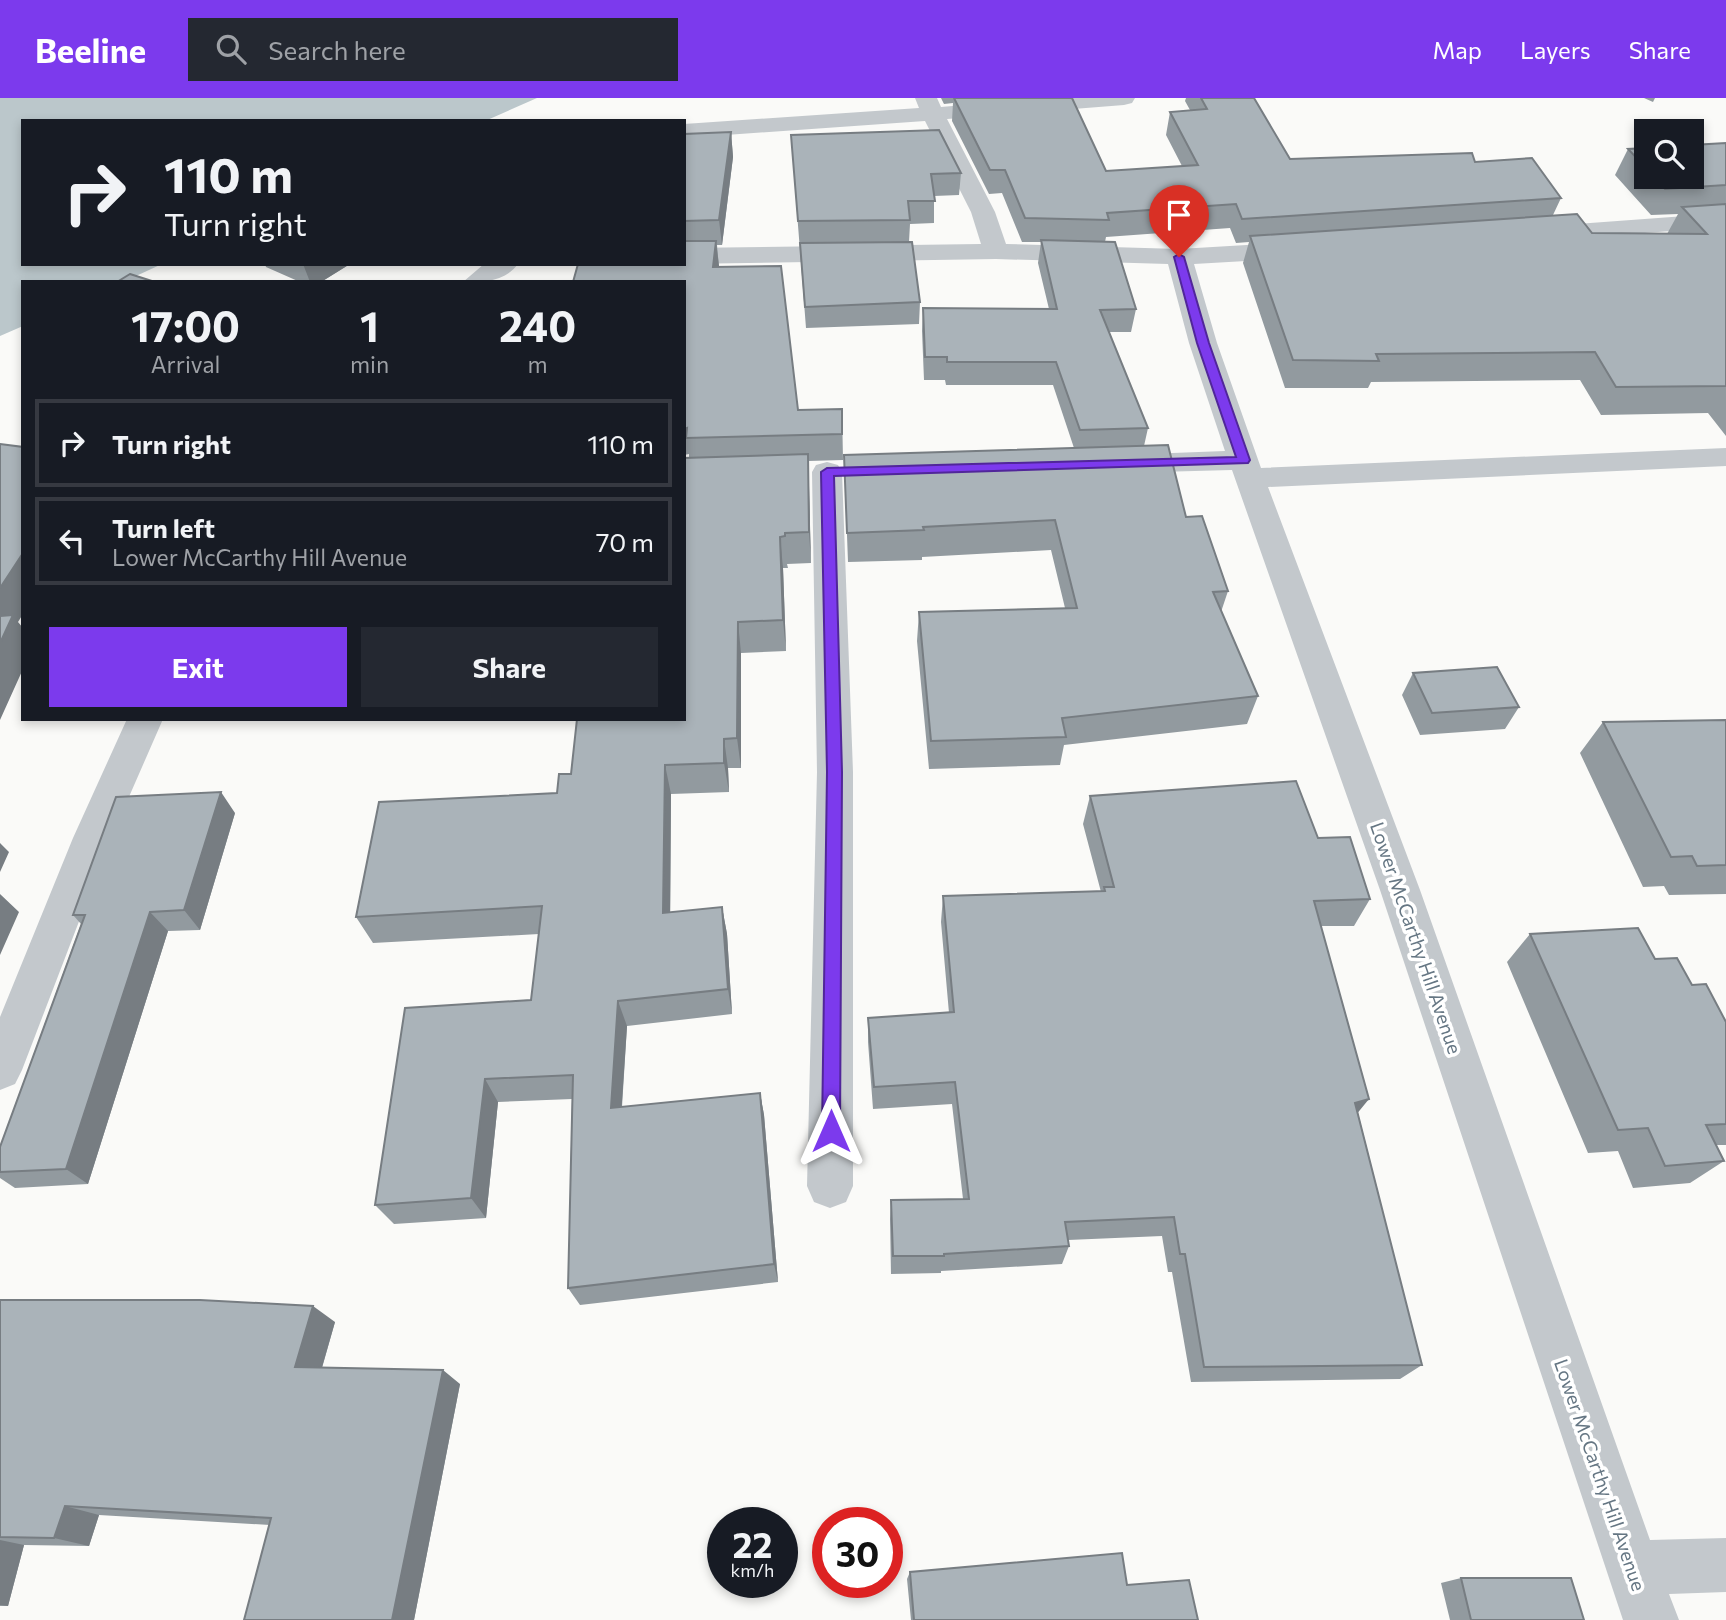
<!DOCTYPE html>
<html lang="en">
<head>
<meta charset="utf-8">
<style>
  :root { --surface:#171b24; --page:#242831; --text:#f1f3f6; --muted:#9ea1a6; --line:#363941; --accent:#7c3aed }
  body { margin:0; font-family:Commissioner,sans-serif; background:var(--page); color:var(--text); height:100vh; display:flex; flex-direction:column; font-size:26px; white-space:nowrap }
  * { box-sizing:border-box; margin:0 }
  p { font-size:23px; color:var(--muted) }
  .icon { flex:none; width:38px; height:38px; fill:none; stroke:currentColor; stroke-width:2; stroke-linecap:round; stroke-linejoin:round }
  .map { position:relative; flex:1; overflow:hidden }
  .drawer { position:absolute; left:21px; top:182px; width:665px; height:441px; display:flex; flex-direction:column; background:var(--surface); border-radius:0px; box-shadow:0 4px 10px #0003 }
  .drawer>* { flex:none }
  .guide { position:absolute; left:21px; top:21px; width:665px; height:147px; border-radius:0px; box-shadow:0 4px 10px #0003; background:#171b24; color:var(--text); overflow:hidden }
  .controls { position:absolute; left:1634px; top:21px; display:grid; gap:14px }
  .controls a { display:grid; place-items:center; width:70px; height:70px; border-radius:0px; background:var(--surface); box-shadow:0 4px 10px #0003; font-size:35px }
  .speed { position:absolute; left:707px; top:1409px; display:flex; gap:14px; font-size:35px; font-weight:700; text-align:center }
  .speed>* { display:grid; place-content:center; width:91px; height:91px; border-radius:50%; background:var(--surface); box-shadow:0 4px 10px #0003; line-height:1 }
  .speed small { font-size:18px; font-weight:400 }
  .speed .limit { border:10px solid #d22; background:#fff; color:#111 }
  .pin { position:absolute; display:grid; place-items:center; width:60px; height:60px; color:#fff; margin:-72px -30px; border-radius:50% 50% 50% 0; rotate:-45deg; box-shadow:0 0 7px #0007 }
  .pin .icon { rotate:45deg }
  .me { position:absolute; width:77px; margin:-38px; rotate:0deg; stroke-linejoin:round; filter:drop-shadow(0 0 5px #0008) }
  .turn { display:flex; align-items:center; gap:24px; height:147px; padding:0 28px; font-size:32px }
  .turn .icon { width:91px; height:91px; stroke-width:2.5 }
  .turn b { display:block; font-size:49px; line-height:60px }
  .eta { display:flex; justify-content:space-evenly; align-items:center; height:119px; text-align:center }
  .eta b { font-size:42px; font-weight:700; line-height:49px }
  .cta { display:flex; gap:14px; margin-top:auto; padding:14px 28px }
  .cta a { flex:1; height:80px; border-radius:0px; background:var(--accent); color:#fff; font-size:28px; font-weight:700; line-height:80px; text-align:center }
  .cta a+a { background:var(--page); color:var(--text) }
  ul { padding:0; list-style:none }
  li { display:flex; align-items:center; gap:21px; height:88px; margin:0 14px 10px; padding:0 14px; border:4px solid var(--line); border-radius:0px }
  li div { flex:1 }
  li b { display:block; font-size:26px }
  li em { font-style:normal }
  header { display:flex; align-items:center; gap:42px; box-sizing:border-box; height:98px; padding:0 35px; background:var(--accent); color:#fff }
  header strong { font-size:33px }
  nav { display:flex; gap:38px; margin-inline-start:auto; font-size:24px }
  .search { width:490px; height:63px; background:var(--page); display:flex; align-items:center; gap:18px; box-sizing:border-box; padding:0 24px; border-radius:0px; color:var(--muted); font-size:26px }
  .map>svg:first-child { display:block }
  .water { fill:#bbc7cb }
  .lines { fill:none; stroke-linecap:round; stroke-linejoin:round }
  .minor { fill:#c3c8cc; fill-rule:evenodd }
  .wall { fill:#929a9f }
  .shaded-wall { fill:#777d82 }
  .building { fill:#aab3b9; stroke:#777d82; stroke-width:2 }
  .route { fill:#7c3aed; stroke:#51269a; stroke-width:2 }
  .labels { text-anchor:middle; stroke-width:7; stroke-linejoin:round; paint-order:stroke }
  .street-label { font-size:19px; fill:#657683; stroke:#fff }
</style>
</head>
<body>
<header>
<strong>Beeline</strong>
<div class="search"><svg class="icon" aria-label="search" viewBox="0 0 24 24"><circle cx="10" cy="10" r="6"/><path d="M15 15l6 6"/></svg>Search here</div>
<nav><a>Map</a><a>Layers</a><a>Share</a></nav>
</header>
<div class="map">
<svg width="1726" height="1522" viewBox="0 0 1726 1522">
  <rect width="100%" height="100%" fill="#fafaf8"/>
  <path class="water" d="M 0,0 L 537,0 L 485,23 L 23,23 L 23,166 L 162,166 L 123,184 L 23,184 L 23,228 L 0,238 Z"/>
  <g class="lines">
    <path class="minor" d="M 915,0 L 937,0 L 941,9 L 1045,0 L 1135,0 L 1132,5 L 1124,7 L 947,21 L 995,114 L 1006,146 L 1179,151 L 1298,144 L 1307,147 L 1311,152 L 1307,157 L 1298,160 L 1194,166 L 1217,245 L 1261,370 L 1726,350 L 1726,368 L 1268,389 L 1420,792 L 1650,1442 L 1726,1440 L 1726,1494 L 1669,1496 L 1679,1522 L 1623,1522 L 1380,792 L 1232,372 L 1120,375 L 1109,373 L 1105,366 L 1109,359 L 1120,357 L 1225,353 L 1189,245 L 1168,166 L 996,161 L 684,166 L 684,150 L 981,146 L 971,114 L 925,23 L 684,40 L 684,26 L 919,10 Z
      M 1726,115 L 1726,129 L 1536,143 L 1527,141 L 1524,136 L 1527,131 L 1536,129 Z
      M 484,166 L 518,166 C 505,184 482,184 463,184 Z
      M 827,364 L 838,367 L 842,374 L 853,674 L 853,1088 L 846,1104 L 830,1110 L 814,1104 L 807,1088 L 817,674 L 812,374 L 816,367 Z
      M 127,621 L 163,621 L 111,740 L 22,972 L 15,986 L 0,992 L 0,919 L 73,740 Z"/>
  </g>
  <path class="wall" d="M 941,0 L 1072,0 L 1106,73 L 1182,68 L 1166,37 L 1170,14 L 1190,12 L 1185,3 L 1186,0 L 1254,0 L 1290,61 L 1475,64 L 1561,100 L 1553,117 L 1592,135 L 1667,136 L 1678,116 L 1651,117 L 1615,77 L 1628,51 L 1647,50 L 1647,79 L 1692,79 L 1726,45 L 1726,338 L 1708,315 L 1601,317 L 1580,282 L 1371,284 L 1368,290 L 1285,290 L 1243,165 L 1249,144 L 1236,145 L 1230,130 L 1106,139 L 1105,144 L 1136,211 L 1131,234 L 1109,234 L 1148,330 L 1144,348 L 1228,493 L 1221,514 L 1258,598 L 1247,626 L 1064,647 L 1060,667 L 929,671 L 917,543 L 919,514 L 1065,510 L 1051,452 L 922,459 L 922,462 L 848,464 L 844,357 L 1074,350 L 1053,287 L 946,287 L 945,282 L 924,282 L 922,233 L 923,210 L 1049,211 L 1038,165 L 1041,144 L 1022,144 L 1002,95 L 989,96 L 952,23 L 953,5 L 944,6 Z
    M 1644,0 L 1655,0 L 1653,4 Z
    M 731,34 L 733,59 L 722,147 L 717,147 L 719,169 L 798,312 L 842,311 L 843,362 L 808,363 L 811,465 L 787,466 L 788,470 L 783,470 L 786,553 L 741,555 L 741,670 L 728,670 L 729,694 L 671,696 L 670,815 L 722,809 L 727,836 L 732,916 L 627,928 L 622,1009 L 760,995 L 764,1017 L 778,1184 L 580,1207 L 568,1190 L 572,1001 L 498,1004 L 486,1120 L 394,1126 L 375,1107 L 531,902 L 539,836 L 373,845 L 356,819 L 557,695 L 571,676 L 684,621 L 689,360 L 689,356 L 684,357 L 684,36 Z
    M 791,37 L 961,75 L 959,97 L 934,98 L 934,125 L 910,126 L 909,144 L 920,204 L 919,226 L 806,230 Z
    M 265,166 L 350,166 L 321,184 L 300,184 L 266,169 Z
    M 1413,575 L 1519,609 L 1505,631 L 1420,637 L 1402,597 Z
    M 1726,622 L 1726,796 L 1669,797 L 1664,788 L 1643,789 L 1580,655 L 1603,624 Z
    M 1090,698 L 1318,740 L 1370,801 L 1354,828 L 1321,828 L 1358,1015 L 1422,1267 L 1400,1281 L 1191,1284 L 1172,1174 L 1168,1174 L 1162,1138 L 1068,1142 L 1069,1148 L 1062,1166 L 941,1173 L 941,1175 L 891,1176 L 890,1121 L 891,1102 L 963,1101 L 952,1006 L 873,1011 L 868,944 L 868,920 L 949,915 L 941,824 L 943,798 L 1101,794 L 1083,726 Z
    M 235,715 L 200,832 L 168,833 L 88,1086 L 15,1090 L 0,1080 L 0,1049 L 81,826 L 73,817 Z
    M 1530,836 L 1655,861 L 1692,887 L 1726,924 L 1726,1047 L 1716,1047 L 1724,1063 L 1690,1085 L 1633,1090 L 1618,1053 L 1588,1055 L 1507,864 Z
    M 0,1202 L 335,1224 L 322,1270 L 460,1286 L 414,1522 L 244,1522 L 270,1427 L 99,1417 L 89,1448 L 24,1447 L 8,1508 L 0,1508 Z
    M 910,1474 L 1127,1487 L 1198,1522 L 911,1522 L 907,1481 Z
    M 1461,1480 L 1584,1522 L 1450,1522 L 1441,1485 Z"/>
  <path class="shaded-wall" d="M 731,34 L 733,59 L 722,147 L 719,122 Z
    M 716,143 L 719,168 L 716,195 L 713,169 Z
    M 303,166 L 350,166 L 321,184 L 310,184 Z
    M 808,356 L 809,388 L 811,465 L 809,434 Z
    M 780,439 L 783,470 L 786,553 L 783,522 Z
    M 23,455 L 23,516 L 18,524 L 23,530 L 23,571 L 0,622 L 0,490 Z
    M 738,524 L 741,555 L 741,670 L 737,640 Z
    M 724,641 L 728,670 L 729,694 L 724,665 Z
    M 665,667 L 671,696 L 670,842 L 663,815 Z
    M 221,694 L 235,715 L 200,832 L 184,812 Z
    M 0,745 L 9,754 L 0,774 Z
    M 0,796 L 19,814 L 0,857 Z
    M 722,809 L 727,836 L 732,916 L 728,891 Z
    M 150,814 L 168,833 L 88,1086 L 66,1071 Z
    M 618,903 L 627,928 L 620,1033 L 611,1010 Z
    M 485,981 L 498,1004 L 486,1120 L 471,1100 Z
    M 760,995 L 764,1017 L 778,1184 L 774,1166 Z
    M 1369,1001 L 1351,1023 L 1355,1005 Z
    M 313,1208 L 335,1224 L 318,1283 L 295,1269 Z
    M 443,1272 L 460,1286 L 414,1522 L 392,1522 Z
    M 65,1408 L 99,1417 L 89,1448 L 54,1440 Z
    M 0,1442 L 24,1447 L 8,1508 L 0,1507 Z"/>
  <path class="building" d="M 954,0 L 1072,0 L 1106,73 L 1198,67 L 1170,14 L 1207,11 L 1201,0 L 1254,0 L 1290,61 L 1472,55 L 1475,64 L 1532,60 L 1561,100 L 1242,121 L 1236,106 L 1107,115 L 1109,122 L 1025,120 L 1005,72 L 990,72 Z
    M 939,32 L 961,75 L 931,76 L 935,103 L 908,103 L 910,122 L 798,123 L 791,37 Z
    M 731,34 L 719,122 L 684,123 L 684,36 Z
    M 1726,45 L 1726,87 L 1665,91 L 1654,79 L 1692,79 L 1692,47 Z
    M 1647,50 L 1647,71 L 1628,51 Z
    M 1726,106 L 1726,288 L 1616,289 L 1595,254 L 1376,256 L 1379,263 L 1293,262 L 1250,138 L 1577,116 L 1592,135 L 1707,136 L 1682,109 Z
    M 1041,142 L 1115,144 L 1136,211 L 1100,212 L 1148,330 L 1080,332 L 1056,264 L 947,264 L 947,259 L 925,259 L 923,210 L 1057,211 Z
    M 684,143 L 716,143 L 713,169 L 781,168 L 798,312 L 842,311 L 842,336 L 686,340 L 687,330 L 684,331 L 684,184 L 573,184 L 578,166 L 684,166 Z
    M 912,144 L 920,204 L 805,209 L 800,145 Z
    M 130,176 L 155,184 L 117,184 Z
    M 0,346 L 23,349 L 23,455 L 0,490 Z
    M 1168,347 L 1186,419 L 1202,418 L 1228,493 L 1213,494 L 1258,598 L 1062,620 L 1066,639 L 931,643 L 919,514 L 1077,510 L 1055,422 L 923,429 L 924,432 L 847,435 L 844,357 Z
    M 808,356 L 809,434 L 785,435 L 785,438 L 780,439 L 783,522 L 738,524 L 737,640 L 724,641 L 724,665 L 665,667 L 663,815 L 722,809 L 728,891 L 618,903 L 611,1010 L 760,995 L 774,1166 L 568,1190 L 573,977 L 485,981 L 471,1100 L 375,1107 L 405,910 L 531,902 L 542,808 L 356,819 L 379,704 L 557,695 L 559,676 L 571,676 L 577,621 L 684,621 L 684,360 Z
    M 13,517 L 0,545 L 0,518 Z
    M 1497,569 L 1519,609 L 1432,615 L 1413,575 Z
    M 1726,622 L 1726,767 L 1697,768 L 1692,758 L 1671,759 L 1603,624 Z
    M 1296,683 L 1318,740 L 1350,739 L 1370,801 L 1314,803 L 1369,1001 L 1355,1005 L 1422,1267 L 1204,1269 L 1185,1156 L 1180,1156 L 1174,1119 L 1065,1124 L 1069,1148 L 944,1156 L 944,1158 L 893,1158 L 891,1102 L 969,1101 L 955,984 L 874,989 L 868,920 L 954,914 L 943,798 L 1105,793 L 1104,789 L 1114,789 L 1090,698 Z
    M 221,694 L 184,812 L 150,814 L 66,1071 L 0,1074 L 0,1049 L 85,817 L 73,817 L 116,699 Z
    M 1638,830 L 1655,861 L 1677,860 L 1692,887 L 1706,886 L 1726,924 L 1726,1026 L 1706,1027 L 1724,1063 L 1665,1068 L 1648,1030 L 1618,1032 L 1530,836 Z
    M 0,1202 L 200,1202 L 313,1208 L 295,1269 L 443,1272 L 392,1522 L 244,1522 L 271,1420 L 65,1408 L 54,1440 L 0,1439 Z
    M 1122,1455 L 1127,1487 L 1189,1482 L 1198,1522 L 914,1522 L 910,1474 Z
    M 1461,1480 L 1571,1480 L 1584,1522 L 1471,1522 Z"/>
  <path class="route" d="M 1179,156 L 1184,159 L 1209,245 L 1250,362 L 1248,365 L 834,378 L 842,674 L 840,1033 L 837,1039 L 831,1042 L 824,1039 L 822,1033 L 827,674 L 821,374 L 827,370 L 1236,359 L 1197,245 L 1174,159 Z"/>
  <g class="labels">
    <g class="street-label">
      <text transform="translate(1416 840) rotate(71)" y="7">Lower McCarthy Hill Avenue</text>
      <text transform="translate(1600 1377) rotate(71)" y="7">Lower McCarthy Hill Avenue</text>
    </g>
  </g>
</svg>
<div class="controls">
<a><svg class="icon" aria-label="search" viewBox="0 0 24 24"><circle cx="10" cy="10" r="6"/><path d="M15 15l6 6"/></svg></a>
</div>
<div class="speed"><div>22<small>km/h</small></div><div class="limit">30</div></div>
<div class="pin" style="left:1179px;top:159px;background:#d93025"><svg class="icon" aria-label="arrive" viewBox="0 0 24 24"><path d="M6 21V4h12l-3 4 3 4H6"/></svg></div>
<svg class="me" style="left:831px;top:1033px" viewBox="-20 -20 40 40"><path d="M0-17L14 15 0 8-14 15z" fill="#7c3aed" stroke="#fff" stroke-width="4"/></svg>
<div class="guide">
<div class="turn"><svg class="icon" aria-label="right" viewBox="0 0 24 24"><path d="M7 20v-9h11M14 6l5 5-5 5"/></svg><div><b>110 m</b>Turn right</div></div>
</div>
<section class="drawer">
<div class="eta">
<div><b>17:00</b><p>Arrival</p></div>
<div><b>1</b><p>min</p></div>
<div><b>240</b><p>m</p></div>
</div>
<ul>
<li><svg class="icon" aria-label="right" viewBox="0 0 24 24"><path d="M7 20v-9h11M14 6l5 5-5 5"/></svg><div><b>Turn right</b></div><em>110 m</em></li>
<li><svg class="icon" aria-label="left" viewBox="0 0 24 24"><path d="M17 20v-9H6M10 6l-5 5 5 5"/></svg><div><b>Turn left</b><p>Lower McCarthy Hill Avenue</p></div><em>70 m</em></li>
</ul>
<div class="cta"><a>Exit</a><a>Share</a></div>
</section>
</div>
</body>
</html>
